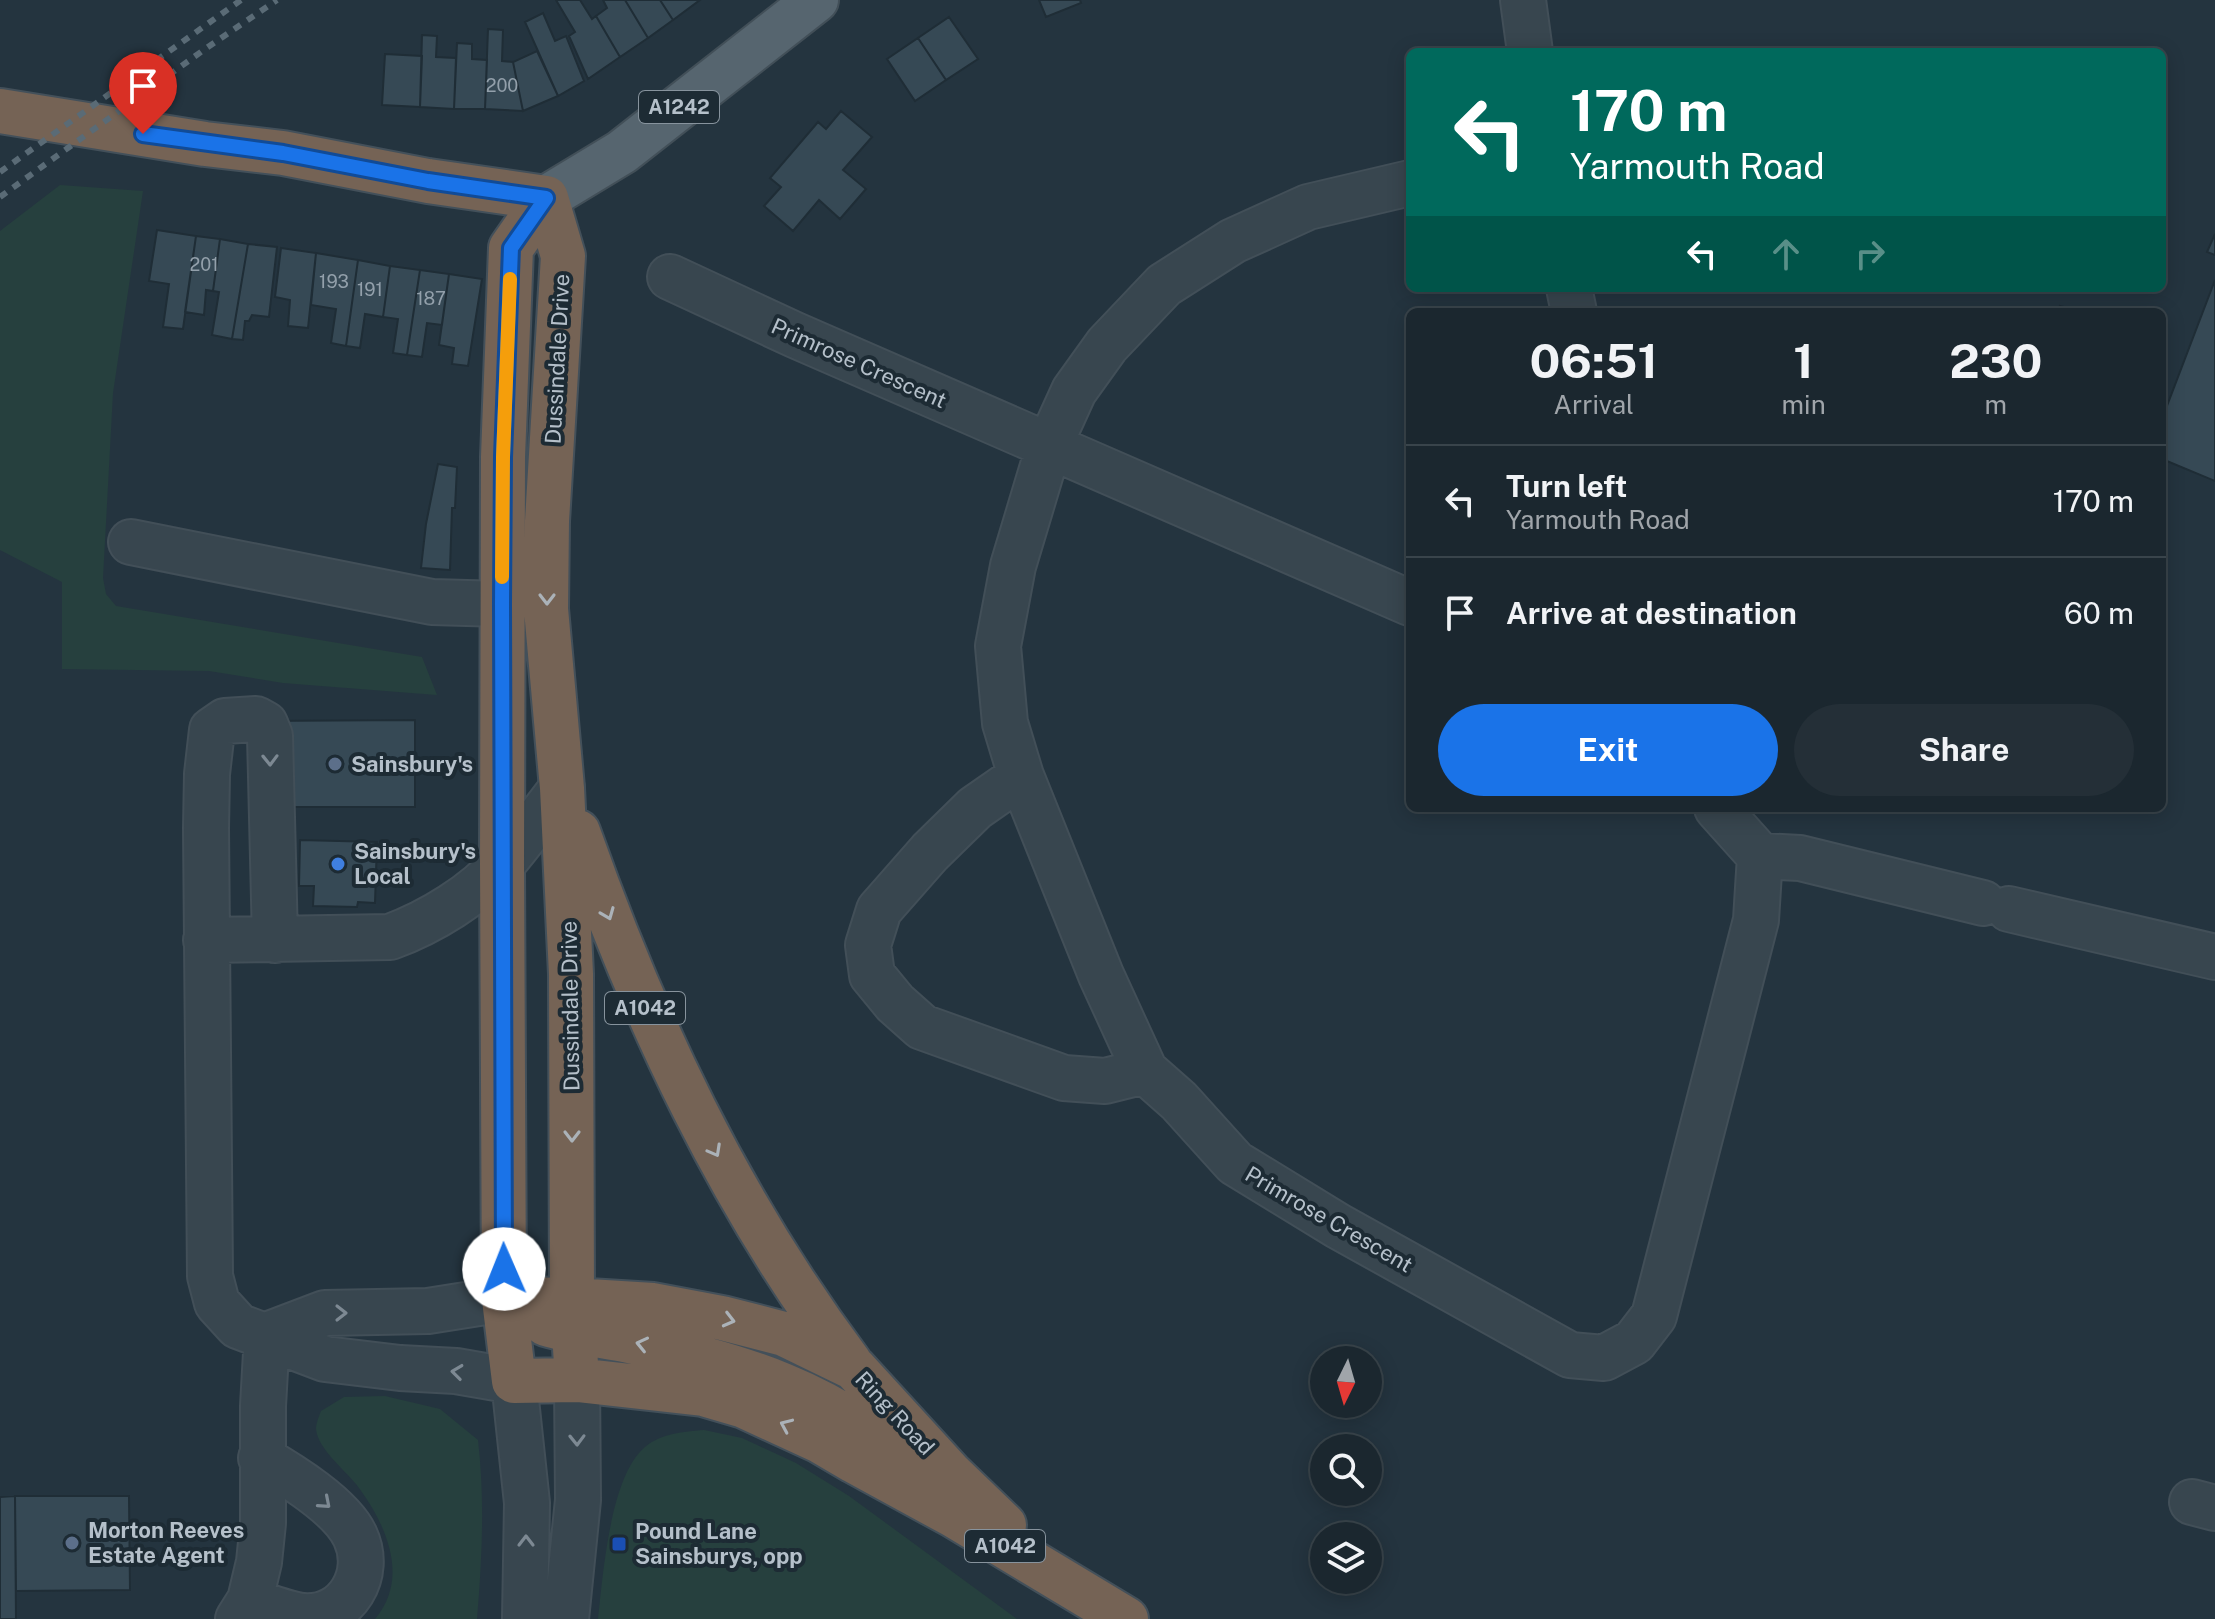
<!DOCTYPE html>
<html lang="en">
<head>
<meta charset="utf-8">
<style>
  :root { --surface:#1b272f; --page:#242f37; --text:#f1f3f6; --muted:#a0a5aa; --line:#39444b; --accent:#1a73e8 }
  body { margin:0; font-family:"Public Sans",sans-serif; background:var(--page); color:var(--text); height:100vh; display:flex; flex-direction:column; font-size:30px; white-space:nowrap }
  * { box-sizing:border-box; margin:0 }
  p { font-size:26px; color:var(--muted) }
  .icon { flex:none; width:44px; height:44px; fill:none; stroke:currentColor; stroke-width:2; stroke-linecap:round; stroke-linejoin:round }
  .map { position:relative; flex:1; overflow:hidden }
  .sheet { position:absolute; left:1406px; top:308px; width:760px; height:504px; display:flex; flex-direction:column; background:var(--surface); border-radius:12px; box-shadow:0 4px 20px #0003,0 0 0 2px var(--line) }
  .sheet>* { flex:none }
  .top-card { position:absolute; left:1406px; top:48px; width:760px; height:244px; border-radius:12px; box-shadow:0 4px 20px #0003,0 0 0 2px var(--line); background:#00695c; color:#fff; overflow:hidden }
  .needle { width:52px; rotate:185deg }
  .tools { position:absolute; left:1310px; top:1346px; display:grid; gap:16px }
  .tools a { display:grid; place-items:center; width:72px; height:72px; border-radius:50%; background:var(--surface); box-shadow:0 4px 20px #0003,0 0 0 2px var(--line); font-size:40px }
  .pin { position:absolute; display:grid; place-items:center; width:68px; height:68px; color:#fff; margin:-82px -34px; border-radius:50% 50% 50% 0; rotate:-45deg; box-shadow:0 0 8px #0007 }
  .pin .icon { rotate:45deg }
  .me { position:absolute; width:88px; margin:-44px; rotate:359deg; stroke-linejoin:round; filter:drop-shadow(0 0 6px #0008) }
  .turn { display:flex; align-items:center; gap:28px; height:168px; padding:0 32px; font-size:36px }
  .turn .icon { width:104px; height:104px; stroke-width:2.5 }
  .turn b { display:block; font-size:56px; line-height:68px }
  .lanes { display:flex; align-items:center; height:76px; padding:0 32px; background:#0003; justify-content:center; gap:40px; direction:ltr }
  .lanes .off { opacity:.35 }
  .eta { display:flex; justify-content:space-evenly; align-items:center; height:136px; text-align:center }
  .eta b { font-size:48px; font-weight:700; line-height:56px }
  .button { display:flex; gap:16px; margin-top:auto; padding:16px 32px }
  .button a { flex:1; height:92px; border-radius:48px; background:var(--accent); color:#fff; font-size:32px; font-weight:700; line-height:92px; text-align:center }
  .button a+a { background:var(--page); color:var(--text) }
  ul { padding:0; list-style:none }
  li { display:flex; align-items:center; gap:24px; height:112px; padding:0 32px; border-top:2px solid var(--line) }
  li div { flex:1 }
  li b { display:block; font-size:30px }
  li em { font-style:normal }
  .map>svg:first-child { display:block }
  .green { fill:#26403e }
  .building { fill:#364955; stroke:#1f2d36; stroke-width:2 }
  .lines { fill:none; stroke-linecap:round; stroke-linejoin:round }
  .minor-casing { stroke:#424f58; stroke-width:48 }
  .major-casing { stroke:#424f58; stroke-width:48 }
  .highway-casing { stroke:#43505a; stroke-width:48 }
  .minor { stroke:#38464f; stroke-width:44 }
  .major { stroke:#56656f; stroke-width:44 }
  .highway { stroke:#756355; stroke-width:44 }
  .rail { stroke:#5a6b76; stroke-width:6; stroke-dasharray:8 8; stroke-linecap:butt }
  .oneway { stroke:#abb2b8 }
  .oneway2 { stroke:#7d8993 }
  .route-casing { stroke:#114b97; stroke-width:20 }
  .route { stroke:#1a73e8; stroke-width:14 }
  .slow { stroke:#f59e0b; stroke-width:14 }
  .service-dot { fill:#5c6f8a; stroke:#1d2b34; stroke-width:3 }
  .shop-dot { fill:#3f7fe0; stroke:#1d2b34; stroke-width:3 }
  .transit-dot { fill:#1a4fb4; stroke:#1d2b34; stroke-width:3 }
  .labels { text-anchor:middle; stroke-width:8; stroke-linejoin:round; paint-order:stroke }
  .number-label { font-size:18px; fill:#93a0ab }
  .shield { fill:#1d2b34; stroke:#87939d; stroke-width:2 }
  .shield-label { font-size:20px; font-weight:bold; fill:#b5c0ca }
  .street-label { font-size:22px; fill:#b5c0ca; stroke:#1d2b34 }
  .poi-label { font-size:22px; font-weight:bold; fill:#b5c0ca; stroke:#1d2b34; text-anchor:start }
</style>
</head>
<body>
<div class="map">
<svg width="2215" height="1619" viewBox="0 0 2215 1619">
  <rect width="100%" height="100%" fill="#24343f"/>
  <path class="green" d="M 60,185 L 143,191 L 113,393 L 103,578 L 106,594 L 116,606 L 422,657 L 437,695 L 283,683 L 209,671 L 62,669 L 62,582 L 0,550 L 0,231 Z
    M 385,1396 L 440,1409 L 478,1440 C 485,1500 482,1559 477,1619 L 375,1619 C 411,1577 385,1522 356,1484 C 344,1469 318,1449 316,1429 C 316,1424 319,1416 321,1411 L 344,1397 Z
    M 704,1430 L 742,1438 L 796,1463 L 849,1496 L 1017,1619 L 598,1619 C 603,1575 610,1476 645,1447 C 662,1433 683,1432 704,1430 Z"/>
  <path class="building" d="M 556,0 L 580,0 L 592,19 L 596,16 L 620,57 L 588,79 L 569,36 L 575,32 Z
    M 603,0 L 625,0 L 648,38 L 620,57 L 596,16 L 607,8 Z
    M 625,0 L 660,0 L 673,20 L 648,38 Z
    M 660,0 L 700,0 L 673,20 Z
    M 1039,0 L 1080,0 L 1081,3 L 1046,17 Z
    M 543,13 L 555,41 L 566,36 L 584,81 L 558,96 L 525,22 Z
    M 949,17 L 978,59 L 946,80 L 918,38 Z
    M 488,29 L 503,30 L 502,61 L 513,62 L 523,111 L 485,109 Z
    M 422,35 L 437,36 L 436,57 L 456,58 L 454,109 L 420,107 Z
    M 918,38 L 946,80 L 915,101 L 887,59 Z
    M 457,43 L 472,44 L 472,59 L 487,60 L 485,109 L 454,109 Z
    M 537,51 L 558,96 L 523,111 L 513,62 Z
    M 385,54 L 422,56 L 420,107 L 382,105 Z
    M 841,111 L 872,137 L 843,170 L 866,189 L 840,219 L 819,200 L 793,231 L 764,206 L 781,187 L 770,178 L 818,122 L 826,129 Z
    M 157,230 L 196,236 L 183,329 L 163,327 L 169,284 L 149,281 Z
    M 2215,234 L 2215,255 L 2207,252 Z
    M 196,236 L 220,239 L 213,291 L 206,290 L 204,315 L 185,312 Z
    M 220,239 L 248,244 L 232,339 L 212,335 L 219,292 L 213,291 Z
    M 248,244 L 277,247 L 269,317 L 252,315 L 249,321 L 245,321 L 243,340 L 232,339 Z
    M 281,248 L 316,253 L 308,328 L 288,326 L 290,300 L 275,297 Z
    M 316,253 L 358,260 L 346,346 L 331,343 L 336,309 L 311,305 Z
    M 358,260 L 390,266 L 383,317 L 365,314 L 360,348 L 346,346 Z
    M 390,266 L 420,270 L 407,355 L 393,353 L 398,319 L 383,317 Z
    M 420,270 L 449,274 L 442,325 L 427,323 L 422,357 L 407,355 Z
    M 449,274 L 482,279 L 468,366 L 452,364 L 454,348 L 439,345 Z
    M 2215,280 L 2215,481 L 2162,459 L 2162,419 Z
    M 2060,306 L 2083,312 L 2058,312 Z
    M 438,464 L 457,467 L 455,508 L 452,508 L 450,570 L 421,568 L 426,524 Z
    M 415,720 L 415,807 L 256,807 L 254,721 Z
    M 300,840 L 377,842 L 375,903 L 358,902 L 357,907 L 313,906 L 314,886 L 299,886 Z
    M 15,1496 L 129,1496 L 130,1590 L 16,1591 Z
    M 15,1496 L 16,1619 L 0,1619 L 0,1497 Z"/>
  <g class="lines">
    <defs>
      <path id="minor" d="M 1523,0 L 1530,52
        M 1410,183 L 1308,207 L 1233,241 L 1164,285 L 1107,345 L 1074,391 L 1049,446 L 1013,566 L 998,646 L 1005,723 L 1021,776 L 1101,975 L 1145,1071 L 1179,1101 L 1235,1163 L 1338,1226 L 1570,1355 L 1604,1358 L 1634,1342 L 1654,1316 L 1756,920 L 1760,856 L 1717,808
        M 670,277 L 795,335 L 1410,603
        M 1569,288 L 1574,312
        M 131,542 L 432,602 L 502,604
        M 1021,776 L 975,808 L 930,852 L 879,910 L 868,945 L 872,975 L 895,1003 L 922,1027 L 1064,1078 L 1105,1081 L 1145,1071
        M 1760,856 L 1800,858 L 1983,903
        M 2009,909 L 2215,957
        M 206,940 L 390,937 C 431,922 475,895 504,862 C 524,838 543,813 562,788
        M 275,940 L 270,736 L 265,724 L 256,719 L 225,721 L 212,730 L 207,774 L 206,828 L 210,1276 L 217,1303 L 238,1326 L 325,1359 L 400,1368 L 456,1371 L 514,1381 L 527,1503 L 525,1619
        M 267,1335 L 325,1313 L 428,1311 L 504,1299
        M 2192,1502 L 2215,1508
        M 250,1600 C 267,1606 285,1614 303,1616 C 347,1619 373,1574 355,1536 C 341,1506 290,1475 261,1458
        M 238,1619 L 250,1600 L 259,1562 L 263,1523 L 263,1406 L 267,1335
        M 566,1619 L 578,1500 L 577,1380"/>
      <path id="major" d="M 546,198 L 622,152 L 816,0"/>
      <path id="highway" d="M 0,111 L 205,144 L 283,153 L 428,181 L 546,198
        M 546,198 L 511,248 L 503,457 L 502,864 L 504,1299 L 514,1381 L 577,1380 L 703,1394 L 744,1406 L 820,1441 L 854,1461 L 953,1515 L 1126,1619
        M 546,198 L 563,256 L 547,521 L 546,609 L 562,788 L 571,974 L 572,1300 L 577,1380
        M 578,832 C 645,1022 729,1201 850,1363
        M 504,1299 L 572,1300 L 653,1305 L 722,1318 L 784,1334 L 854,1368 L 950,1473 L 1004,1525
        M 546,1324 C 572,1332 598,1335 624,1340 C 733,1363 842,1392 919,1477"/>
    </defs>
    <use href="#minor" class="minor-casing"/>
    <use href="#major" class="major-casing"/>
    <use href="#highway" class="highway-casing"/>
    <use href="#minor" class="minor"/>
    <use href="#major" class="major"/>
    <use href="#highway" class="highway"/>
    <path class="rail" d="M 0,172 L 241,0
      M 0,197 L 205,49 L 277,0"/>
  </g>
  <defs><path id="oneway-chevron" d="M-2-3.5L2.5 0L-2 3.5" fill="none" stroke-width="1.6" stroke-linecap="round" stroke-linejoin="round" transform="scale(2)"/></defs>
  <g class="oneway">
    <use href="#oneway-chevron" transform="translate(547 599) rotate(90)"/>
    <use href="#oneway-chevron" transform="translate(608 914) rotate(68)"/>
    <use href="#oneway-chevron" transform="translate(572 1136) rotate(90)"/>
    <use href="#oneway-chevron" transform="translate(715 1151) rotate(61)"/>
    <use href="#oneway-chevron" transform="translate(729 1320) rotate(14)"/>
    <use href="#oneway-chevron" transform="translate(642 1344) rotate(-167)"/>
    <use href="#oneway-chevron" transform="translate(786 1425) rotate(-156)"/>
  </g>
  <g class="oneway2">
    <use href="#oneway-chevron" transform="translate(270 760) rotate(89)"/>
    <use href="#oneway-chevron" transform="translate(341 1313)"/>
    <use href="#oneway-chevron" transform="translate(457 1372) rotate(-173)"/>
    <use href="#oneway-chevron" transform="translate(577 1440) rotate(89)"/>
    <use href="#oneway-chevron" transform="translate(325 1503) rotate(41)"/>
    <use href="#oneway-chevron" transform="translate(526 1541) rotate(-90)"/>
  </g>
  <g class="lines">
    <defs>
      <path id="route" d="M 143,134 L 283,153 L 428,181 L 546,198 L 511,248 L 503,457 L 502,604 L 504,1269"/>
    </defs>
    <use href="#route" class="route-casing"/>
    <use href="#route" class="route"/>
    <path class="slow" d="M 502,577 L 503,457 L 510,279"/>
  </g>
  <g class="service-dot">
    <circle cx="335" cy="764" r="8"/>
    <circle cx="72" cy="1543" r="8"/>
  </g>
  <circle class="shop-dot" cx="338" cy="864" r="8"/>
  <rect class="transit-dot" x="611" y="1536" width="16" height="16" rx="4"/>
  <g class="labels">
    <g class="number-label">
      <text x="502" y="92">200</text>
      <text x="204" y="271">201</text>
      <text x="334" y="288">193</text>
      <text x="370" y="296">191</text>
      <text x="431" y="305">187</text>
    </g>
    <g class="shield">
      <rect x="639" y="91" width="80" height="32" rx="6"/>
      <rect x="605" y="992" width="80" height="32" rx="6"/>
      <rect x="965" y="1530" width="80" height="32" rx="6"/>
    </g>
    <g class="shield-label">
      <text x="679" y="114">A1242</text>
      <text x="645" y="1015">A1042</text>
      <text x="1005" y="1553">A1042</text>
    </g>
    <g class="street-label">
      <text transform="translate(557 359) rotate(-87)" y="8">Dussindale Drive</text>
      <text transform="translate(859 363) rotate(24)" y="8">Primrose Crescent</text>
      <text transform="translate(570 1006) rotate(-91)" y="8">Dussindale Drive</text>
      <text transform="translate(1329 1219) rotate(30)" y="8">Primrose Crescent</text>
      <text transform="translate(895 1413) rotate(47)" y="8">Ring Road</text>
    </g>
    <g class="poi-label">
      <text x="351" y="772">Sainsbury's</text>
      <text x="354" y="859">Sainsbury's<tspan x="354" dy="25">Local</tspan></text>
      <text x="88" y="1538">Morton Reeves<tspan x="88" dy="25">Estate Agent</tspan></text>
      <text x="635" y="1539">Pound Lane<tspan x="635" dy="25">Sainsburys, opp</tspan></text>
    </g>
  </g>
</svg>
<div class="tools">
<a><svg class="needle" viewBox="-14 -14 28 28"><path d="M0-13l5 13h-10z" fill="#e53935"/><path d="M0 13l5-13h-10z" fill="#a0a5aa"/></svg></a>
<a><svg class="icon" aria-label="search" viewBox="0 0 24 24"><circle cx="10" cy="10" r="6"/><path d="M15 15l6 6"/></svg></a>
<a><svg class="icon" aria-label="layers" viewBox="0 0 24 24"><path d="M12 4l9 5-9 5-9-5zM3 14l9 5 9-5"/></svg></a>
</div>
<div class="pin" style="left:143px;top:134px;background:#d93025"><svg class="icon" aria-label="arrive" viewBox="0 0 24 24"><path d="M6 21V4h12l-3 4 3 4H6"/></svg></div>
<svg class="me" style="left:504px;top:1269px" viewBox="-20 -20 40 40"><circle r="19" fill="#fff"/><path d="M0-13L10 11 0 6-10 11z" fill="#1a73e8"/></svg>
<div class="top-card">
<div class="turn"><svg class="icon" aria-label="left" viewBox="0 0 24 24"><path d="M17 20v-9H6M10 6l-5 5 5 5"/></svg><div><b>170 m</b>Yarmouth Road</div></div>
<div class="lanes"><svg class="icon" aria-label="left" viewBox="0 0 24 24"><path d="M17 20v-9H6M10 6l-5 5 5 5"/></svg><svg class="icon off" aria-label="ahead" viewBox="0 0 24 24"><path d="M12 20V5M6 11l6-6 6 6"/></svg><svg class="icon off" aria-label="right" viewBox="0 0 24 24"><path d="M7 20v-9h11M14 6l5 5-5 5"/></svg></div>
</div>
<section class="sheet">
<div class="eta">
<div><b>06:51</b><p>Arrival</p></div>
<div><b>1</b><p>min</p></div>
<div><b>230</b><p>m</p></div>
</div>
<ul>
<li><svg class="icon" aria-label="left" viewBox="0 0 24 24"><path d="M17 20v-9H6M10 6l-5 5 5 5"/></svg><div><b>Turn left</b><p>Yarmouth Road</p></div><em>170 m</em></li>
<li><svg class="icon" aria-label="arrive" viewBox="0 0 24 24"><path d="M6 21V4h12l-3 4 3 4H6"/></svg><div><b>Arrive at destination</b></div><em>60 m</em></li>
</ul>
<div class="button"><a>Exit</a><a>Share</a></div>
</section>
</div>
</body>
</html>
